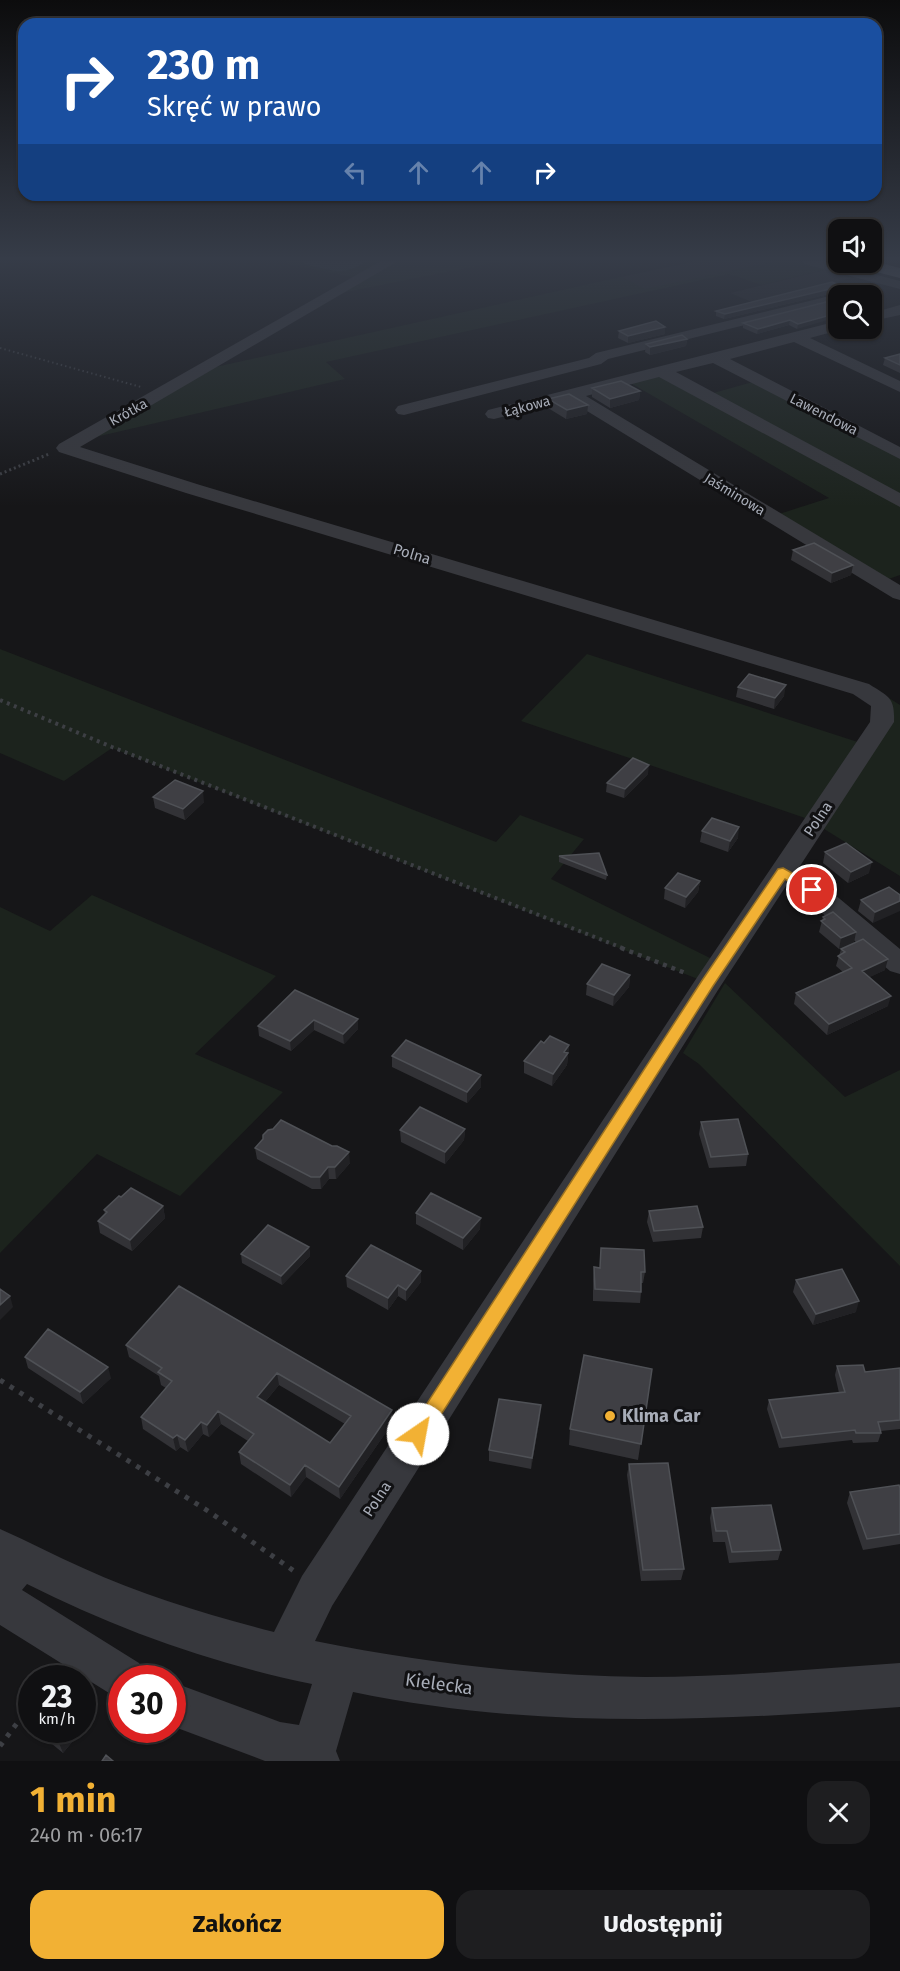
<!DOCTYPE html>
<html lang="pl">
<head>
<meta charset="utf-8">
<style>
  :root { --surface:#101012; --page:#1e1e20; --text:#f1f3f6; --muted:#9c9d9f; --line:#303032; --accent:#f2b134 }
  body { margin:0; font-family:"Fira Sans",sans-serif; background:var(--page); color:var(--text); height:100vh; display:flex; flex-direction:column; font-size:22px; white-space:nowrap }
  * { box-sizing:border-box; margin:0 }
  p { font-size:20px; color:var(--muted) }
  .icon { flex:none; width:33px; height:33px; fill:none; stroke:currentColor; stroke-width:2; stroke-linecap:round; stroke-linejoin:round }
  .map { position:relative; height:1761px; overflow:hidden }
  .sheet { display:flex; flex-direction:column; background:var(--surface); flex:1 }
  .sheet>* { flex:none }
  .hud { position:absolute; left:18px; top:18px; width:864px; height:183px; border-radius:18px; box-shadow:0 2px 4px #0004,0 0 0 2px var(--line); background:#1a4fa0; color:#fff; overflow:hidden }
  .fabs { position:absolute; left:828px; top:219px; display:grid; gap:12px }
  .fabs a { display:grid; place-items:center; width:54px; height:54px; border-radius:12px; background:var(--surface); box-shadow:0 2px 4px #0004,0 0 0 2px var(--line); font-size:30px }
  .speed { position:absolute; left:18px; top:1665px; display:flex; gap:12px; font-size:30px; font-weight:700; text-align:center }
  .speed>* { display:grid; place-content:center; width:78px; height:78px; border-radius:50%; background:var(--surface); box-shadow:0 2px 4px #0004,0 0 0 2px var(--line); line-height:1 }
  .speed small { font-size:15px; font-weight:400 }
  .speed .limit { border:9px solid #d22; background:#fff; color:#111 }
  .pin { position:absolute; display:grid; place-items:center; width:51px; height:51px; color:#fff; margin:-26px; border:3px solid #fff; border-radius:50%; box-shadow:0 2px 6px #0007 }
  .me { position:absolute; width:66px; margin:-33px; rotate:33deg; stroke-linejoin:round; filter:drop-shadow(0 0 4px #0008) }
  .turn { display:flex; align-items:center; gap:21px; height:126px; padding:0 30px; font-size:27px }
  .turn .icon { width:78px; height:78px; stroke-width:2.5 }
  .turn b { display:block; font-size:42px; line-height:51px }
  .lanes { display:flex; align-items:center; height:57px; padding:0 30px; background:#0003; justify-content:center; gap:30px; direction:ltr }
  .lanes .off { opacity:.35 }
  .round { display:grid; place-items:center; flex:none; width:63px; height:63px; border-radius:18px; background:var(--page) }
  .head { display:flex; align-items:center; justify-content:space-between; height:102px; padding:0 30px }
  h1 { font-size:36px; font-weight:700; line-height:45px; color:var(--accent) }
  .primary-button { display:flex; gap:12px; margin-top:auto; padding:12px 30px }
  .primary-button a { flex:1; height:69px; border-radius:18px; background:var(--accent); color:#111; font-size:24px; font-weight:700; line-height:69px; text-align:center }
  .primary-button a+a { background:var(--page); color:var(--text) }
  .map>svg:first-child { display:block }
  .built { fill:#222225 }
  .green { fill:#1c231d }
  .water { fill:#2c353c }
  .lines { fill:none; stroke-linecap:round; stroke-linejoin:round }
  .path-far4 { stroke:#3d3f44; stroke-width:2; stroke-dasharray:1.5 3; stroke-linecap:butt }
  .path-far3 { stroke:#3d3f44; stroke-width:3; stroke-dasharray:2 3; stroke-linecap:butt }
  .path-far2 { stroke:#3d3f44; stroke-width:4; stroke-dasharray:3 4.5; stroke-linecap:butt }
  .path-far1 { stroke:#3d3f44; stroke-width:4.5; stroke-dasharray:4 5; stroke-linecap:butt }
  .path { stroke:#3d3f44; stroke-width:5; stroke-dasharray:4.5 7; stroke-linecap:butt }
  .minor { fill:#37383d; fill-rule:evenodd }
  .highway { fill:#63666e; fill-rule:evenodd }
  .wall { fill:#323236; fill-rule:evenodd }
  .shaded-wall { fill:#212124 }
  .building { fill:#3f3f44; stroke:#4f5156; stroke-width:1.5; fill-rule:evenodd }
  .route { fill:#f2b134; stroke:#9d7322; stroke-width:1.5 }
  .poi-dot { fill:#f2b134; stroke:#111113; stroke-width:2 }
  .labels { text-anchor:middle; stroke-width:6; stroke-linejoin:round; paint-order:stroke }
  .far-street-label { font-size:14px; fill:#a8adb8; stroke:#111113 }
  .street-label { font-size:15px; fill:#a8adb8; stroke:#111113 }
  .near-poi-label { font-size:18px; font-weight:bold; fill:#a8adb8; stroke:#111113; text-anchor:start }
  .near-street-label { font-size:18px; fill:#a8adb8; stroke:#111113 }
</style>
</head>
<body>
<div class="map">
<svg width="900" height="1761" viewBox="0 0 900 1761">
  <rect width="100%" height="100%" fill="#161618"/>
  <path class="built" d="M 697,261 L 777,261 L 645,290 L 621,277 Z
    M 825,270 L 852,278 L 752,302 L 730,293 Z"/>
  <path class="green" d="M 285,261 L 384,261 L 356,278 L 289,264 Z
    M 390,261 L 502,261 L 331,295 Z
    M 777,261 L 797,261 L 827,269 L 762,285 L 729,274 L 326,362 L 345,379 L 74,442 L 211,368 L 621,277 L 645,289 Z
    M 667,372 L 710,394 L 756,381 L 900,455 L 900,575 L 883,581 L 776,515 L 829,498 L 627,381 Z
    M 0,649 L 496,842 L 520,815 L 584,839 L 551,879 L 714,960 L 708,983 L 112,748 L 64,781 L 0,753 Z
    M 587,654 L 867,745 L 883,704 L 889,698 L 900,705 L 900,876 L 808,819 L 521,721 Z
    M 92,895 L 276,976 L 195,1054 L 283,1092 L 180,1196 L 97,1154 L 0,1253 L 0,907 L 50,931 Z
    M 725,983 L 845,1097 L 900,1070 L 900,1266 L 699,1064 L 683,1053 Z"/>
  <path class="water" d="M 302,261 L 367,261 C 342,277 334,270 307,265 Z"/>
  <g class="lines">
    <path class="path-far4" d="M 0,348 L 141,387"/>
    <path class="path-far3" d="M 0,474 L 49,454"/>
    <path class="path-far2" d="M 0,700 L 112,747 L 625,949"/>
    <path class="path-far1" d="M 621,948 L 688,974"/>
    <path class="path" d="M 0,1380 L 208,1511 L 294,1571
      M 50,1678 L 56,1669
      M 0,1746 L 32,1703"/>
    <path class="minor" d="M 381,261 L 398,261 L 80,447 L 200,485 L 869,684 C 889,697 895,697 894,722 L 798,869 L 822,884 L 900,949 L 900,974 L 890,971 L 802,896 L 786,886 L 718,990 L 332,1606 L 315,1641 C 424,1663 534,1676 645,1677 C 730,1677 815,1669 900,1663 L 900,1707 C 716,1721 535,1730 353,1692 L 336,1751 L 340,1761 L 265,1761 L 172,1726 L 172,1682 L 280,1722 L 299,1725 L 312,1684 C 213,1664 116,1629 27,1584 L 22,1590 L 139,1663 L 146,1678 L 122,1678 L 122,1699 L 109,1693 L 0,1625 L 0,1529 C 28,1541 55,1556 83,1568 C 144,1596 209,1615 274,1632 L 302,1576 L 698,976 L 870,722 L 871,706 L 853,694 L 186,493 L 59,452 L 56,448 L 59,444 Z
      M 802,261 L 824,261 L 900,281 L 900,289 L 804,264 Z
      M 838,294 L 844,296 L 838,296 L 838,302 L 608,359 L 601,364 L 404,415 L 398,414 L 395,410 L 398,406 L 589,358 L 596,353 Z
      M 900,305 L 900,315 L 872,321 L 872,313 Z
      M 838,321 L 838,328 L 843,329 L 810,338 L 900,381 L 900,392 L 794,342 L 730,359 L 900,447 L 900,459 L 713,363 L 676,372 L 900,493 L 900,507 L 659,377 L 586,396 L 900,585 L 900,600 L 893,598 L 569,400 L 494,419 L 488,418 L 485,414 L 488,410 Z"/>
    <path class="highway" d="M 872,261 L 900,268 L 900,278 L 853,266 L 851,262 L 872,262 Z"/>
  </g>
  <path class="wall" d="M 832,282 L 862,296 L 840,296 L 842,293 L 837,292 L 724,319 L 716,316 L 716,311 Z
    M 838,299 L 797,329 L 789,325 L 757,334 L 743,328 L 743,323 Z
    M 619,331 L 665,334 L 628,343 L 618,338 Z
    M 687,339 L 686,346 L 650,355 L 645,352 L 646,344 Z
    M 900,354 L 900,373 L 883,365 L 885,358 Z
    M 592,388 L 640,391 L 639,400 L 610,408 L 592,397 Z
    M 548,399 L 588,405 L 587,414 L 566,419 L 548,408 Z
    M 793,550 L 853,565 L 851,575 L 831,583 L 791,560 Z
    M 738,687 L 784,696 L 774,709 L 736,697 Z
    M 648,774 L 624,798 L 606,792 L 607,783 Z
    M 153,797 L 204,802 L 185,820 L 155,808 Z
    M 702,831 L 738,838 L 728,852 L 700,842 Z
    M 825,852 L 869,873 L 848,883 L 823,863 Z
    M 559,856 L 607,875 L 606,880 L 559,862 Z
    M 700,881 L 698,892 L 685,908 L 664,899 L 665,888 Z
    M 889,887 L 873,923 L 858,911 L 861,900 Z
    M 823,917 L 854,943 L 839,949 L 819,932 Z
    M 841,949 L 885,970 L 869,977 L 888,1006 L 827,1035 L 794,1004 L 796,993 L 843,972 L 836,966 Z
    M 630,975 L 629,987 L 613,1006 L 586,995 L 587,984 Z
    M 295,990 L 358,1019 L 358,1029 L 344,1044 L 314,1030 L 291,1051 L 259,1036 L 258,1026 Z
    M 544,1043 L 569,1045 L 567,1065 L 552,1086 L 524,1073 L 524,1061 Z
    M 392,1056 L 481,1087 L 467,1103 L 392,1067 Z
    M 701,1122 L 748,1154 L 746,1166 L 709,1168 L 699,1134 Z
    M 465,1129 L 464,1140 L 445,1164 L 401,1142 L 400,1130 Z
    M 255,1148 L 350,1163 L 336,1179 L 329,1179 L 321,1189 L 312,1189 L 257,1159 Z
    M 121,1197 L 163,1206 L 165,1218 L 132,1251 L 100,1233 L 98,1221 L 105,1214 L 104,1210 Z
    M 649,1211 L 703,1227 L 701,1238 L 653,1242 L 647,1222 Z
    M 416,1213 L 480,1229 L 463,1250 L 416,1224 Z
    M 309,1247 L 310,1256 L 282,1285 L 242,1263 L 241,1254 Z
    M 601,1248 L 645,1272 L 643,1283 L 641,1283 L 641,1292 L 640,1303 L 593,1301 L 593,1279 L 594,1267 L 600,1268 Z
    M 421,1271 L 421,1282 L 406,1301 L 398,1296 L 388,1310 L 347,1287 L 346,1276 Z
    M 796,1280 L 856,1312 L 813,1325 L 793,1292 Z
    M 179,1286 L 393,1422 L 340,1499 L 306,1477 L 291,1497 L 241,1464 L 239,1452 L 248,1441 L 221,1424 L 209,1437 L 203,1434 L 188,1452 L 180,1447 L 176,1451 L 143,1429 L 141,1417 L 166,1388 L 161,1385 L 159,1376 L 129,1357 L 126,1345 ZM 279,1385 L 345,1424 L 330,1443 L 265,1402 Z
    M 25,1357 L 111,1378 L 83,1404 L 28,1368 Z
    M 837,1366 L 865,1372 L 900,1368 L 900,1429 L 881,1431 L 881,1433 L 878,1442 L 853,1443 L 852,1440 L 779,1448 L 767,1409 L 769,1400 L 839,1393 L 835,1375 Z
    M 652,1369 L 638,1460 L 569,1445 L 570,1429 Z
    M 540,1417 L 531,1469 L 489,1461 L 489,1450 Z
    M 629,1464 L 684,1569 L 681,1580 L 641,1581 L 627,1475 Z
    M 900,1488 L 900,1544 L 863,1550 L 847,1503 L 850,1492 Z
    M 712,1508 L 781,1550 L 778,1560 L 729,1563 L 725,1542 L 713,1542 L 710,1518 Z
    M 35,1730 L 82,1730 L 63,1753 Z"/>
  <path class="shaded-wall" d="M 838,287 L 837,292 L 724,319 L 725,314 Z
    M 838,313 L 838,317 L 797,329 L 798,324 Z
    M 790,320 L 789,325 L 757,334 L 758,329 Z
    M 665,327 L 665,334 L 628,343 L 628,336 Z
    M 687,339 L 686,346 L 650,355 L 650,347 Z
    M 640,391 L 639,400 L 610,408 L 610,399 Z
    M 588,405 L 587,414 L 566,419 L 567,410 Z
    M 853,565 L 851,575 L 831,583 L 832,573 Z
    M 786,685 L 784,696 L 774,709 L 775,698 Z
    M 649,765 L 648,774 L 624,798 L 625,789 Z
    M 203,791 L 204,802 L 185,820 L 183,809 Z
    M 739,827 L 738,838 L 728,852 L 730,841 Z
    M 872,862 L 869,873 L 848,883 L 851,872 Z
    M 700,881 L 698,892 L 685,908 L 686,897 Z
    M 900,901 L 900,911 L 873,923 L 875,912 Z
    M 856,932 L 854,943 L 839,949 L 841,938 Z
    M 888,959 L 885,970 L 860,982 L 862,971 Z
    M 630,975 L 629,987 L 613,1006 L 614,995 Z
    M 891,996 L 888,1006 L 827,1035 L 829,1024 Z
    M 358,1019 L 358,1029 L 344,1044 L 343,1034 Z
    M 314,1020 L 314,1030 L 291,1051 L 290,1041 Z
    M 569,1045 L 567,1065 L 552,1086 L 553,1074 L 564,1052 Z
    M 481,1075 L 481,1087 L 467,1103 L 467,1092 Z
    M 465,1129 L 464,1140 L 445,1164 L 445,1152 Z
    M 349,1152 L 350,1163 L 336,1179 L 335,1167 Z
    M 328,1167 L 329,1179 L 321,1189 L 320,1177 Z
    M 163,1206 L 165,1218 L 132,1251 L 130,1240 Z
    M 481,1218 L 480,1229 L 463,1250 L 463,1238 Z
    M 309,1247 L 310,1256 L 282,1285 L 281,1276 Z
    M 421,1271 L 421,1282 L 406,1301 L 406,1290 Z
    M 398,1285 L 398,1296 L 388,1310 L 388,1298 Z
    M 10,1296 L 13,1307 L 0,1320 L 0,1305 Z
    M 859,1301 L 856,1312 L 813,1325 L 816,1314 Z
    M 108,1367 L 111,1378 L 83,1404 L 80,1392 Z
    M 277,1373 L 279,1385 L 259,1409 L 257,1397 Z
    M 541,1405 L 540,1417 L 531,1469 L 532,1458 Z
    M 392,1410 L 393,1422 L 340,1499 L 339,1487 Z
    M 218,1411 L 221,1424 L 209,1437 L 207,1425 Z
    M 201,1422 L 203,1434 L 188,1452 L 185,1440 Z
    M 177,1435 L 180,1447 L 176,1451 L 173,1438 Z
    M 305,1465 L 306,1477 L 291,1497 L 290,1485 Z
    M 84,1712 L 88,1722 L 82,1729 L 82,1714 Z
    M 70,1730 L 82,1730 L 63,1753 L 59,1743 Z"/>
  <path class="building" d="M 832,282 L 862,295 L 840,296 L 841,293 L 846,293 L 847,290 L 838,287 L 725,314 L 716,311 Z
    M 838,299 L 838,313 L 798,324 L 790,320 L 758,329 L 743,323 Z
    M 656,321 L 665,327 L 628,336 L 619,331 Z
    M 682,335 L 687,339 L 650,347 L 646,344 Z
    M 900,354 L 900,365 L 885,358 Z
    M 621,381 L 640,391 L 610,399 L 592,388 Z
    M 569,394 L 588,405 L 567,410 L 548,399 Z
    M 814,543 L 853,565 L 832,573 L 793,550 Z
    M 749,674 L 786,685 L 775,698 L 738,687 Z
    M 633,758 L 649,765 L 625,789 L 607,783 Z
    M 175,780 L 203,791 L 183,809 L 153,797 Z
    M 712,818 L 739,827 L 730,841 L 702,831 Z
    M 846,843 L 872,862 L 851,872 L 825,852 Z
    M 599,853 L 607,875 L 559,856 Z
    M 678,873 L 700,881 L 686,897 L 665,888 Z
    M 889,887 L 900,895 L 900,901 L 875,912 L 861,900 Z
    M 833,912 L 856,932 L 841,938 L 821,921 L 825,919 L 823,917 Z
    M 863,939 L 888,959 L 862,971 L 891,996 L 829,1024 L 796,993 L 852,968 L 838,956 L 845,952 L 841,949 Z
    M 602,964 L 630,975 L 614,995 L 587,984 Z
    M 295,990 L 358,1019 L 343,1034 L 314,1020 L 290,1041 L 258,1026 Z
    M 550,1036 L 569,1045 L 564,1052 L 568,1053 L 553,1074 L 524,1061 L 541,1041 L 544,1043 Z
    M 406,1040 L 481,1075 L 467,1092 L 392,1056 Z
    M 420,1107 L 465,1129 L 445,1152 L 400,1130 Z
    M 738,1119 L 748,1154 L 711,1157 L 701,1122 Z
    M 281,1120 L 332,1146 L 337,1146 L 349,1152 L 335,1167 L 328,1167 L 320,1177 L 311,1177 L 255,1148 L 263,1139 L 263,1135 L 268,1130 L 273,1129 Z
    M 131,1188 L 163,1206 L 130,1240 L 98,1221 L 107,1212 L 104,1210 L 119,1196 L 121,1197 Z
    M 431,1193 L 481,1218 L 463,1238 L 416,1213 Z
    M 697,1206 L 703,1227 L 654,1231 L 649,1211 Z
    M 268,1225 L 309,1247 L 281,1276 L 241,1254 Z
    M 371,1245 L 421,1271 L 406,1290 L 398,1285 L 388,1298 L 346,1276 Z
    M 601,1248 L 644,1250 L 645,1272 L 641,1272 L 641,1292 L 595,1289 L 594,1267 L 600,1268 Z
    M 842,1269 L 859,1301 L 816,1314 L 796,1280 Z
    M 179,1286 L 392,1410 L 339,1487 L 305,1465 L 290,1485 L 239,1452 L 254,1434 L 218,1411 L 207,1425 L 201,1422 L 185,1440 L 177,1435 L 173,1438 L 141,1417 L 172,1381 L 158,1372 L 162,1368 L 126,1345 ZM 277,1373 L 351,1416 L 330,1443 L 257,1397 Z
    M 0,1289 L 10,1296 L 0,1305 Z
    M 48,1329 L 108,1367 L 80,1392 L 25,1357 Z
    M 584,1355 L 652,1369 L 641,1444 L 570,1429 Z
    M 863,1365 L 865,1372 L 900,1368 L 900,1420 L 878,1422 L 881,1433 L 856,1433 L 855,1430 L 782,1438 L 769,1400 L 845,1392 L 837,1366 Z
    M 499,1399 L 541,1405 L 532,1458 L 489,1450 Z
    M 668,1463 L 684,1569 L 643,1570 L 629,1464 Z
    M 899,1485 L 900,1488 L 900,1534 L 867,1539 L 850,1492 Z
    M 771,1505 L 781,1550 L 732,1552 L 727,1531 L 716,1531 L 712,1508 Z
    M 43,1730 L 70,1730 L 59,1743 Z
    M 106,1755 L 113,1761 L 102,1761 Z"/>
  <linearGradient id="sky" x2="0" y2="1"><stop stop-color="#0c0c0d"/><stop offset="0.51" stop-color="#363c48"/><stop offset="1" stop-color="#363c48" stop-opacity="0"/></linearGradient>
  <rect width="900" height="507" fill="url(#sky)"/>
  <path class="route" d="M 783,868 L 817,887 L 819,890 L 817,893 L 807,893 L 785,879 L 713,986 L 425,1440 L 418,1443 L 411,1440 L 408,1434 L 411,1428 L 703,979 L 778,869 Z"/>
  <circle class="poi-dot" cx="610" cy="1416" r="6"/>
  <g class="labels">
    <g class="far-street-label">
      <text transform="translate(527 406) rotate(-15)" y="5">Łąkowa</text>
      <text transform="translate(128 412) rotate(-29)" y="5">Krótka</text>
      <text transform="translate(824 414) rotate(27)" y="5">Lawendowa</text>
      <text transform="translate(735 494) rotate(31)" y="5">Jaśminowa</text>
    </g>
    <g class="street-label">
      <text transform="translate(412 554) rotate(17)" y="5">Polna</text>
      <text transform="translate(818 819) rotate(-56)" y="5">Polna</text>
      <text transform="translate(377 1499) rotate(-57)" y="5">Polna</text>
    </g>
    <g class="near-poi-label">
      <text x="622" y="1422">Klima Car</text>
    </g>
    <g class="near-street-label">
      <text transform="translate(439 1684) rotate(8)" y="6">Kielecka</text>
    </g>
  </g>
</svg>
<div class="fabs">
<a><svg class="icon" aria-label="sound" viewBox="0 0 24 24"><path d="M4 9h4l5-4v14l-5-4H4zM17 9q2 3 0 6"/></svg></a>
<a><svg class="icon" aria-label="search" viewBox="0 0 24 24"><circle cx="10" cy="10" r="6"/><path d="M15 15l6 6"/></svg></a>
</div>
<div class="speed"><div>23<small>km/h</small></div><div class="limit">30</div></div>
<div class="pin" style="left:812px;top:890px;background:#d93025"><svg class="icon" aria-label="arrive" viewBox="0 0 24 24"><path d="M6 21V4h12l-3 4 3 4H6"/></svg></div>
<svg class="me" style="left:418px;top:1434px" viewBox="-20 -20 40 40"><circle r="19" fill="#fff"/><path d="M0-13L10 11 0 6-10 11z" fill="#f2b134"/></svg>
<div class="hud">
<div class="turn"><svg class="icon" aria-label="right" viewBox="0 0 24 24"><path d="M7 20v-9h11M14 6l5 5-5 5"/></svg><div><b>230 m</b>Skręć w prawo</div></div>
<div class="lanes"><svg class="icon off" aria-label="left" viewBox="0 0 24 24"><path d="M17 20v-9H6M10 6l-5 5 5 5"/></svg><svg class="icon off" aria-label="ahead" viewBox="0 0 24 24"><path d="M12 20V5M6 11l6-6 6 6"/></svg><svg class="icon off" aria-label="ahead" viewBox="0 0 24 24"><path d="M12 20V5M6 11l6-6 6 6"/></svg><svg class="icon" aria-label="right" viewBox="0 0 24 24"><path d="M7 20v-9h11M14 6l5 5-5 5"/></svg></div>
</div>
</div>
<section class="sheet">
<div class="head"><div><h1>1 min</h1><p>240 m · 06:17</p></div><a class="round"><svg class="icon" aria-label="close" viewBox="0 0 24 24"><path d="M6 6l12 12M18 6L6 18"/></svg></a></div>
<div class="primary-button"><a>Zakończ</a><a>Udostępnij</a></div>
</section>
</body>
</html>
